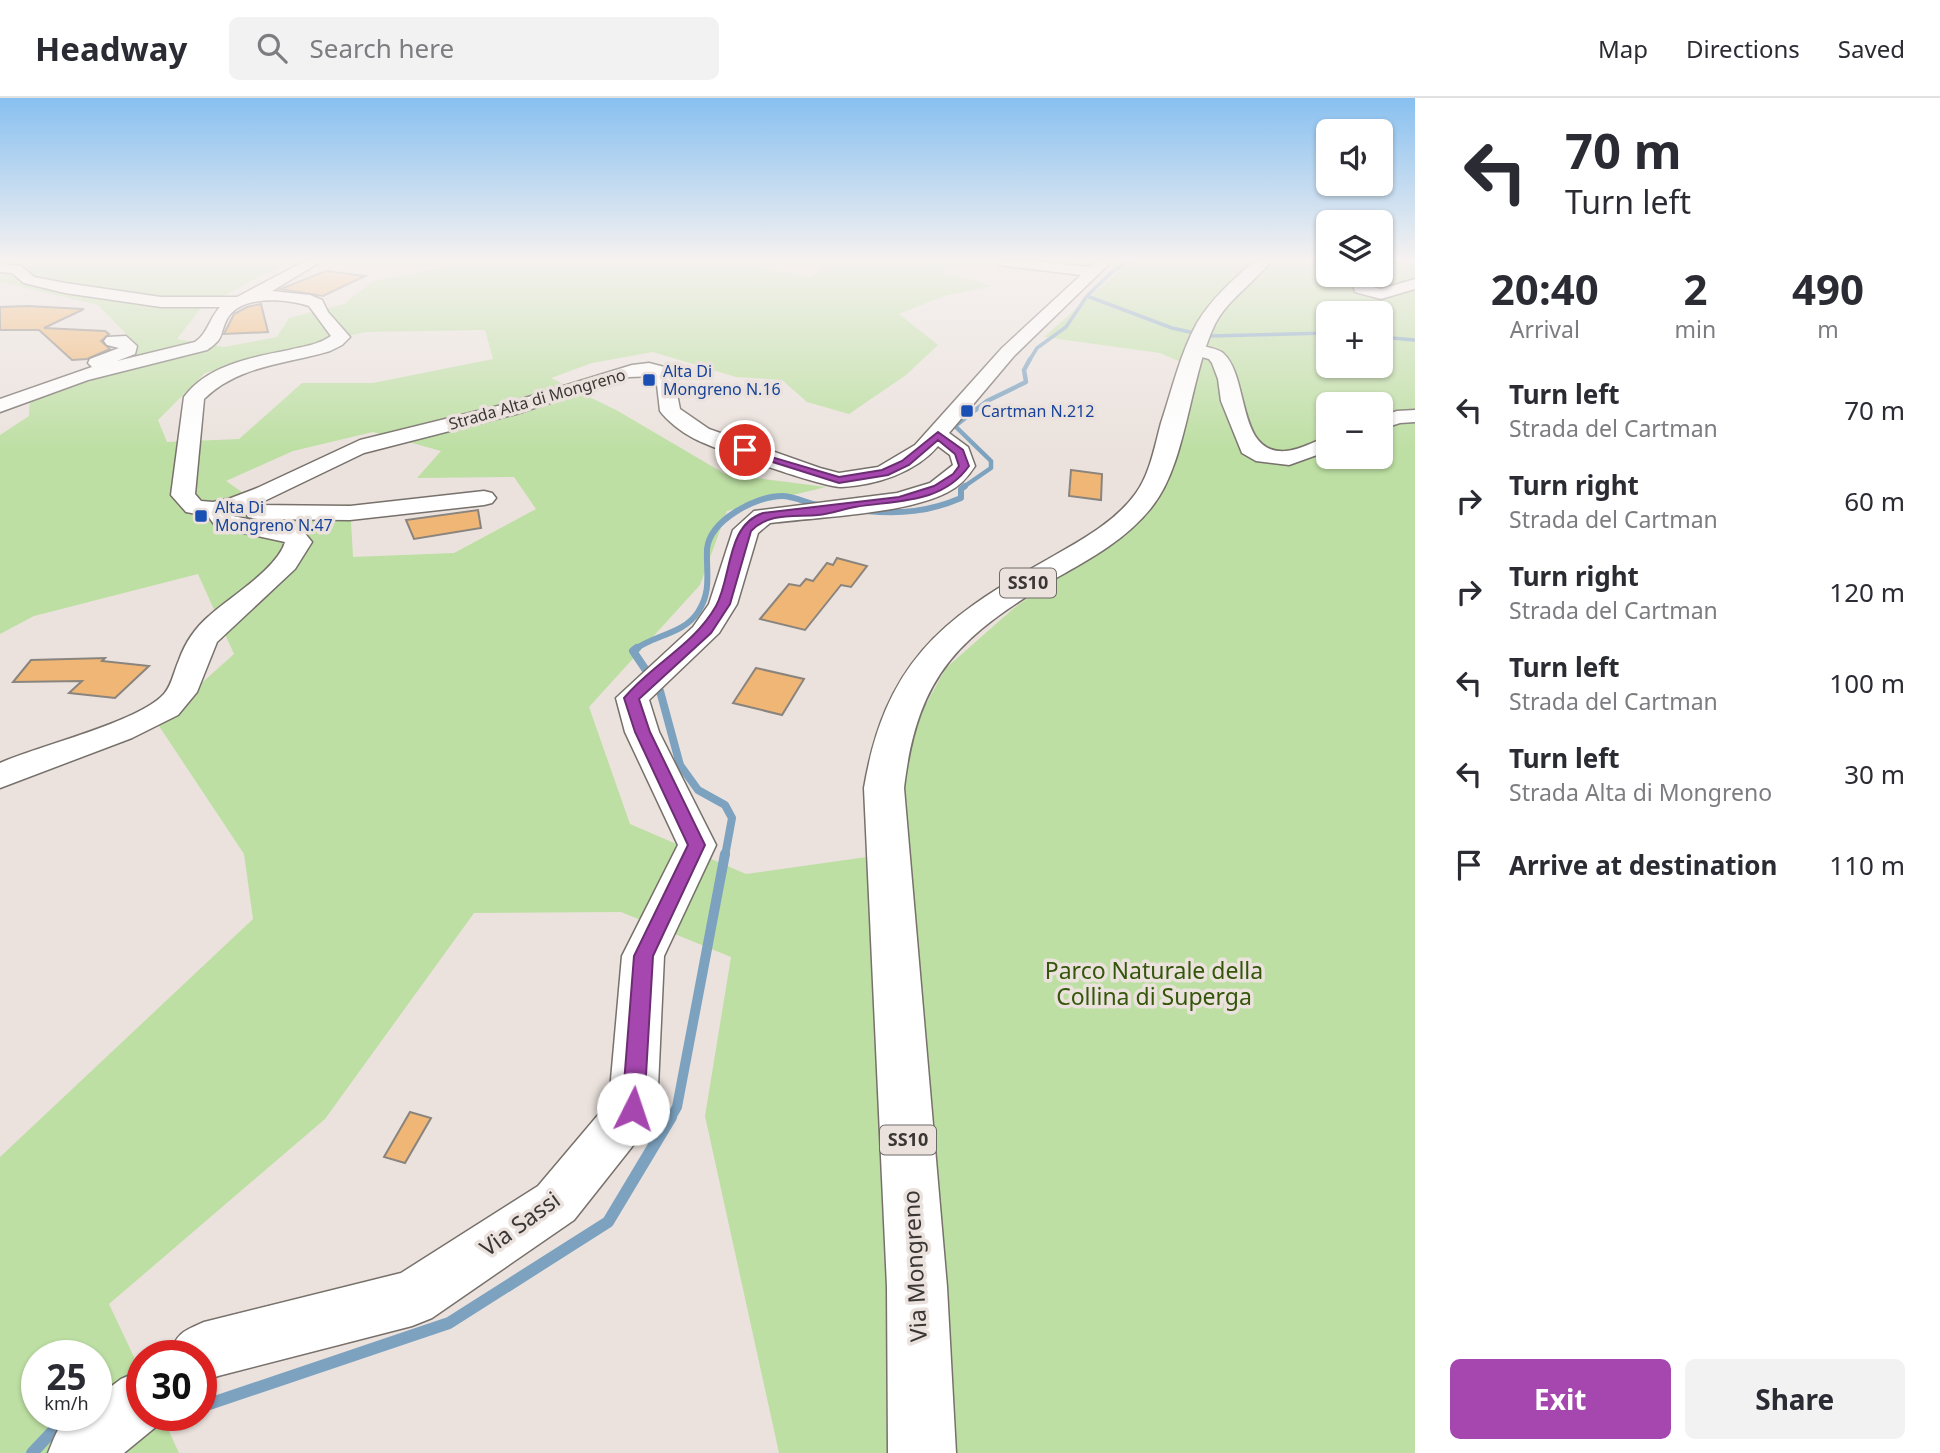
<!DOCTYPE html>
<html lang="en">
<head>
<meta charset="utf-8">
<style>
  :root { --surface:#fff; --page:#f2f2f3; --text:#2b2b33; --muted:#7c7c81; --line:#e1e1e2; --accent:#a647af }
  body { margin:0; font-family:"Noto Sans",sans-serif; background:var(--page); color:var(--text); height:100vh; display:flex; flex-direction:column; font-size:26px; white-space:nowrap }
  * { box-sizing:border-box; margin:0 }
  p { font-size:23px; color:var(--muted) }
  .icon { flex:none; width:38px; height:38px; fill:none; stroke:currentColor; stroke-width:2; stroke-linecap:round; stroke-linejoin:round }
  .map { position:relative; flex:1; overflow:hidden }
  .details { display:flex; flex-direction:column; background:var(--surface); width:525px }
  .details>* { flex:none }
  .top-card { background:#fff; color:var(--text); overflow:hidden }
  .controls { position:absolute; left:1316px; top:21px; display:grid; gap:14px }
  .controls a { display:grid; place-items:center; width:77px; height:77px; border-radius:10px; background:var(--surface); box-shadow:0 2px 5px #0004; font-size:35px }
  .speed { position:absolute; left:21px; top:1242px; display:flex; gap:14px; font-size:35px; font-weight:700; text-align:center }
  .speed>* { display:grid; place-content:center; width:91px; height:91px; border-radius:50%; background:var(--surface); box-shadow:0 2px 5px #0004; line-height:1 }
  .speed small { font-size:18px; font-weight:400 }
  .speed .limit { border:10px solid #d22; background:#fff; color:#111 }
  .pin { position:absolute; display:grid; place-items:center; width:60px; height:60px; color:#fff; margin:-30px; border:4px solid #fff; border-radius:50%; box-shadow:0 2px 7px #0007 }
  .me { position:absolute; width:77px; margin:-38px; rotate:4deg; stroke-linejoin:round; filter:drop-shadow(0 0 5px #0008) }
  .turn { display:flex; align-items:center; gap:24px; height:147px; padding:0 35px; font-size:32px }
  .turn .icon { width:91px; height:91px; stroke-width:2.5 }
  .turn b { display:block; font-size:49px; line-height:60px }
  .eta { display:flex; justify-content:space-evenly; align-items:center; height:119px; text-align:center }
  .eta b { font-size:42px; font-weight:700; line-height:49px }
  .button { display:flex; gap:14px; margin-top:auto; padding:14px 35px }
  .button a { flex:1; height:80px; border-radius:10px; background:var(--accent); color:#fff; font-size:28px; font-weight:700; line-height:80px; text-align:center }
  .button a+a { background:var(--page); color:var(--text) }
  ul { padding:0; list-style:none }
  li { display:flex; align-items:center; gap:21px; height:91px; padding:0 35px }
  li div { flex:1 }
  li b { display:block; font-size:26px }
  li em { font-style:normal }
  header { display:flex; align-items:center; gap:42px; box-sizing:border-box; height:98px; padding:0 35px; background:var(--surface); border-bottom:2px solid var(--line) }
  header strong { font-size:33px }
  nav { display:flex; gap:38px; margin-inline-start:auto; font-size:24px }
  .search { width:490px; height:63px; background:var(--page); display:flex; align-items:center; gap:18px; box-sizing:border-box; padding:0 24px; border-radius:10px; color:var(--muted); font-size:26px }
  main { display:flex; flex:1; min-height:0 }
  .map>svg:first-child { display:block }
  .green { fill:#bddfa3; fill-rule:evenodd }
  .lines { fill:none; stroke-linecap:round; stroke-linejoin:round }
  .stream-far5 { stroke:#7ca2c0; stroke-width:3.5 }
  .stream-far4 { stroke:#7ca2c0; stroke-width:4.5 }
  .stream-far3 { stroke:#7ca2c0; stroke-width:6 }
  .stream-far2 { stroke:#7ca2c0; stroke-width:8 }
  .stream-far1 { stroke:#7ca2c0; stroke-width:10 }
  .stream { stroke:#7ca2c0; stroke-width:12 }
  .building { fill:#efb675; stroke:#8a847e; stroke-width:2 }
  .minor-casing { stroke:#77706b; stroke-width:3 }
  .major-casing { stroke:#77706b; stroke-width:3 }
  .minor { fill:#fff; fill-rule:evenodd }
  .major { fill:#fff; fill-rule:evenodd }
  .route { fill:#a647af; stroke:#6c2e72; stroke-width:2 }
  .transit-dot { fill:#1a4fb4; stroke:#ebe2dd; stroke-width:2.5 }
  .labels { text-anchor:middle; stroke-width:7; stroke-linejoin:round; paint-order:stroke }
  .far-transit-label { font-size:16px; fill:#164399; stroke:#ebe2dd; text-anchor:start }
  .far-street-label { font-size:16px; fill:#393634; stroke:#ebe2dd }
  .shield { fill:#ebe2dd; stroke:#6e6a67; stroke-width:2 }
  .shield-label { font-size:18px; font-weight:bold; fill:#393634 }
  .near-park-label { font-size:23px; fill:#335609; stroke:#ebe2dd }
  .near-street-label { font-size:23px; fill:#393634; stroke:#ebe2dd }
</style>
</head>
<body>
<header>
<strong>Headway</strong>
<div class="search"><svg class="icon" aria-label="search" viewBox="0 0 24 24"><circle cx="10" cy="10" r="6"/><path d="M15 15l6 6"/></svg>Search here</div>
<nav><a>Map</a><a>Directions</a><a>Saved</a></nav>
</header>
<main>
<div class="map">
<svg width="1415" height="1355" viewBox="0 0 1415 1355">
  <rect width="100%" height="100%" fill="#ebe2dd"/>
  <path class="green" d="M 0,163 L 290,163 L 202,209 L 177,241 L 224,249 L 277,239 L 289,220 L 344,206 L 373,183 L 439,170 L 449,163 L 739,163 L 810,180 L 828,163 L 957,163 L 941,173 L 992,188 L 944,198 L 899,216 L 938,247 L 906,277 L 849,316 L 807,304 L 782,282 L 736,279 L 653,254 L 592,265 L 551,280 L 618,313 L 725,376 L 826,389 L 727,413 L 700,487 L 589,609 L 630,726 L 746,776 L 895,755 L 890,671 L 946,570 L 1014,510 L 1080,464 L 1159,403 L 1181,318 L 1197,271 L 1160,255 L 1044,239 L 1121,171 L 1098,163 L 1328,163 L 1328,177 L 1381,177 L 1381,163 L 1415,163 L 1415,1355 L 779,1355 L 705,1018 L 731,859 L 621,814 L 474,815 L 325,1021 L 109,1206 L 142,1276 L 142,1318 L 162,1318 L 179,1355 L 0,1355 L 0,1059 L 253,821 L 244,756 L 157,625 L 234,556 L 198,476 L 34,518 L 0,536 L 0,337 L 29,318 L 30,293 L 129,261 L 133,243 L 98,207 L 0,184 ZM 1328,215 L 1381,215 L 1381,268 L 1328,268 ZM 485,232 L 493,261 L 373,285 L 302,285 L 239,341 L 167,344 L 158,322 L 205,275 L 302,248 L 366,234 ZM 1328,306 L 1381,306 L 1381,359 L 1328,359 ZM 373,334 L 441,353 L 417,380 L 514,379 L 536,411 L 454,455 L 353,459 L 350,406 L 271,414 L 226,383 L 293,353 ZM 37,1258 L 96,1258 L 96,1318 L 37,1318 Z"/>
  <g class="lines">
    <path class="stream-far5" d="M 1087,198 L 1172,230 L 1208,238 L 1328,235
      M 1381,239 L 1415,242
      M 1029,263 L 1037,250 L 1066,229 L 1087,198 L 1113,173 L 1129,163"/>
    <path class="stream-far4" d="M 962,390 L 991,370 L 991,363 L 955,328 L 987,303 L 1026,284 L 1024,272 L 1030,261"/>
    <path class="stream-far3" d="M 866,413 C 900,416 929,414 961,400 L 961,391 L 965,388
      M 634,552 C 654,537 684,536 698,514 C 712,493 706,474 707,451 C 710,422 756,398 782,398 C 794,398 806,405 818,407"/>
    <path class="stream-far2" d="M 637,550 L 633,553 L 660,593 L 680,667 L 698,692 L 725,707 L 732,720 L 725,758"/>
    <path class="stream-far1" d="M 670,1021 L 677,1009 L 725,756"/>
    <path class="stream" d="M 209,1306 L 449,1225 L 608,1124 L 671,1019
      M 32,1355 L 67,1318"/>
  </g>
  <path class="building" d="M 326,173 L 365,178 L 323,198 L 280,191 Z
    M 261,206 L 268,234 L 224,236 L 234,216 L 247,209 Z
    M 27,208 L 84,211 L 44,230 L 105,233 L 109,236 L 101,243 L 110,251 L 87,261 L 72,262 L 39,232 L 0,232 L 0,209 Z
    M 1071,372 L 1102,376 L 1101,402 L 1069,398 Z
    M 478,412 L 481,430 L 414,441 L 406,422 Z
    M 837,460 L 867,468 L 851,489 L 841,487 L 805,532 L 760,521 L 789,486 L 800,488 L 806,481 L 813,483 L 827,465 L 833,467 Z
    M 105,560 L 102,563 L 149,568 L 115,600 L 69,595 L 82,583 L 13,584 L 31,562 Z
    M 756,570 L 804,581 L 782,617 L 733,605 Z
    M 410,1014 L 431,1020 L 405,1065 L 384,1059 Z"/>
  <g class="lines">
    <defs>
      <path id="minor" d="M 305,163 L 322,163 L 272,193 L 310,197 L 322,202 L 328,214 L 350,239 L 342,247 L 330,253 C 287,266 238,267 204,301 L 195,396 L 201,403 L 213,404 L 231,400 L 257,390 L 360,342 L 502,307 L 632,267 L 649,265 L 672,271 L 680,311 L 709,331 L 820,370 L 839,375 L 878,369 L 915,347 L 1002,250 L 1081,177 L 998,167 L 991,163 L 1033,163 L 1090,169 L 1097,163 L 1112,163 L 1014,258 L 949,335 L 968,349 L 975,368 C 968,379 960,388 948,394 C 907,416 818,419 770,425 L 758,435 L 737,506 L 719,535 L 649,602 L 659,634 L 716,747 L 664,858 L 657,1011 L 650,1026 L 574,1122 L 432,1220 L 412,1228 L 218,1278 L 201,1285 L 201,1258 L 168,1258 C 178,1235 181,1234 204,1224 L 401,1175 L 538,1088 L 609,1004 L 622,858 L 678,747 L 625,634 L 616,600 L 693,529 L 709,506 L 733,432 L 754,413 L 897,395 L 930,385 L 953,367 L 950,357 L 938,348 C 915,375 876,387 842,389 C 824,390 711,350 693,340 C 682,334 667,323 660,313 L 656,278 L 629,279 L 516,316 L 364,355 L 256,407 L 350,408 L 484,393 L 492,395 L 496,400 L 492,405 L 484,407 L 350,422 L 257,421 L 248,419 L 245,414 L 247,410 L 230,415 L 233,418 L 303,433 L 312,444 L 295,471 L 217,544 L 197,594 L 178,617 L 132,640 L 0,690 L 0,665 C 38,648 139,624 164,596 C 172,587 174,573 179,562 C 185,545 195,530 209,518 C 230,499 278,470 285,444 L 216,429 L 208,418 L 186,414 L 171,397 L 184,299 C 207,267 253,259 289,252 C 304,248 318,247 331,238 L 309,208 C 287,201 241,196 227,221 C 219,237 225,240 207,252 L 88,282 L 0,314 L 0,301 L 92,269 L 88,265 L 90,261 L 119,250 L 107,247 L 104,243 L 107,239 L 126,238 L 137,248 L 135,256 L 117,263 L 195,244 C 208,235 209,221 220,209 L 161,209 L 65,195 L 24,185 L 12,175 L 0,174 L 0,166 L 21,168 L 34,179 L 65,185 L 161,199 L 237,199 Z
        M 1350,177 L 1364,177 L 1368,188 L 1381,191 L 1415,181 L 1415,191 L 1381,201 L 1355,194 Z
        M 1197,247 C 1205,249 1217,250 1223,255 C 1250,279 1236,357 1286,353 C 1300,352 1314,343 1328,339 L 1328,353 L 1289,367 L 1256,363 L 1242,355 L 1221,303 L 1218,281 L 1212,265 L 1209,261 L 1191,256 L 1188,252 Z
        M 1415,312 L 1415,324 L 1400,325 L 1381,331 L 1381,318 L 1397,313 Z
        M 142,1272 L 142,1318 L 165,1318 L 163,1323 L 124,1355 L 48,1355 C 61,1324 60,1318 96,1318 L 96,1300 L 121,1281 Z"/>
      <path id="major" d="M 1254,163 L 1271,163 C 1254,185 1228,201 1215,226 C 1189,280 1187,367 1151,410 C 1126,441 1092,460 1058,479 C 961,538 918,573 904,690 L 947,1189 L 956,1355 L 888,1355 L 887,1189 L 864,690 C 885,567 939,522 1043,464 C 1076,445 1114,426 1136,395 C 1150,376 1155,347 1161,325 C 1172,292 1180,256 1197,225 C 1211,201 1234,181 1254,163 Z"/>
    </defs>
    <use href="#minor" class="minor-casing"/>
    <use href="#major" class="major-casing"/>
    <use href="#minor" class="minor"/>
    <use href="#major" class="major"/>
  </g>
  <linearGradient id="sky" x2="0" y2="1"><stop stop-color="#88c0f0"/><stop offset="0.46" stop-color="#f6f2f0"/><stop offset="1" stop-color="#f6f2f0" stop-opacity="0"/></linearGradient>
  <rect width="1415" height="352" fill="url(#sky)"/>
  <path class="route" d="M 938,334 L 963,352 L 969,368 C 942,406 897,402 855,409 C 843,411 831,416 818,417 C 794,419 769,414 751,433 L 730,506 L 711,535 L 639,601 L 650,634 L 705,747 L 653,858 L 644,1011 L 640,1018 L 633,1020 L 625,1018 L 622,1011 L 634,858 L 688,747 L 635,634 L 624,600 C 652,566 694,547 716,508 C 732,479 726,427 763,415 L 899,399 L 934,388 L 953,376 L 959,368 L 955,356 L 938,342 L 909,367 L 888,377 L 839,385 L 741,354 L 741,350 L 839,379 L 882,372 L 902,363 Z"/>
  <g class="transit-dot">
    <rect x="642" y="275" width="14" height="14" rx="3.5"/>
    <rect x="960" y="306" width="14" height="14" rx="3.5"/>
    <rect x="194" y="411" width="14" height="14" rx="3.5"/>
  </g>
  <g class="labels">
    <g class="far-transit-label">
      <text x="663" y="279">Alta Di<tspan x="663" dy="18">Mongreno N.16</tspan></text>
      <text x="981" y="319">Cartman N.212</text>
      <text x="215" y="415">Alta Di<tspan x="215" dy="18">Mongreno N.47</tspan></text>
    </g>
    <g class="far-street-label">
      <text transform="translate(537 301) rotate(-16)" y="6">Strada Alta di Mongreno</text>
    </g>
    <g class="shield">
      <rect x="1000" y="470.5" width="56" height="29" rx="5"/>
      <rect x="880" y="1027.5" width="56" height="29" rx="5"/>
    </g>
    <g class="shield-label">
      <text x="1028" y="491">SS10</text>
      <text x="908" y="1048">SS10</text>
    </g>
    <g class="near-park-label">
      <text x="1154" y="881">Parco Naturale della<tspan x="1154" dy="26">Collina di Superga</tspan></text>
    </g>
    <g class="near-street-label">
      <text transform="translate(520 1126) rotate(-36)" y="8">Via Sassi</text>
      <text transform="translate(915 1168) rotate(-93)" y="8">Via Mongreno</text>
    </g>
  </g>
</svg>
<div class="controls">
<a><svg class="icon" aria-label="sound" viewBox="0 0 24 24"><path d="M4 9h4l5-4v14l-5-4H4zM17 9q2 3 0 6"/></svg></a>
<a><svg class="icon" aria-label="layers" viewBox="0 0 24 24"><path d="M12 4l9 5-9 5-9-5zM3 14l9 5 9-5"/></svg></a>
<a>+</a>
<a>−</a>
</div>
<div class="speed"><div>25<small>km/h</small></div><div class="limit">30</div></div>
<div class="pin" style="left:745px;top:352px;background:#d93025"><svg class="icon" aria-label="arrive" viewBox="0 0 24 24"><path d="M6 21V4h12l-3 4 3 4H6"/></svg></div>
<svg class="me" style="left:633px;top:1011px" viewBox="-20 -20 40 40"><circle r="19" fill="#fff"/><path d="M0-13L10 11 0 6-10 11z" fill="#a647af"/></svg>
</div>
<section class="details">
<div class="top-card">
<div class="turn"><svg class="icon" aria-label="left" viewBox="0 0 24 24"><path d="M17 20v-9H6M10 6l-5 5 5 5"/></svg><div><b>70 m</b>Turn left</div></div>
</div>
<div class="eta">
<div><b>20:40</b><p>Arrival</p></div>
<div><b>2</b><p>min</p></div>
<div><b>490</b><p>m</p></div>
</div>
<ul>
<li><svg class="icon" aria-label="left" viewBox="0 0 24 24"><path d="M17 20v-9H6M10 6l-5 5 5 5"/></svg><div><b>Turn left</b><p>Strada del Cartman</p></div><em>70 m</em></li>
<li><svg class="icon" aria-label="right" viewBox="0 0 24 24"><path d="M7 20v-9h11M14 6l5 5-5 5"/></svg><div><b>Turn right</b><p>Strada del Cartman</p></div><em>60 m</em></li>
<li><svg class="icon" aria-label="right" viewBox="0 0 24 24"><path d="M7 20v-9h11M14 6l5 5-5 5"/></svg><div><b>Turn right</b><p>Strada del Cartman</p></div><em>120 m</em></li>
<li><svg class="icon" aria-label="left" viewBox="0 0 24 24"><path d="M17 20v-9H6M10 6l-5 5 5 5"/></svg><div><b>Turn left</b><p>Strada del Cartman</p></div><em>100 m</em></li>
<li><svg class="icon" aria-label="left" viewBox="0 0 24 24"><path d="M17 20v-9H6M10 6l-5 5 5 5"/></svg><div><b>Turn left</b><p>Strada Alta di Mongreno</p></div><em>30 m</em></li>
<li><svg class="icon" aria-label="arrive" viewBox="0 0 24 24"><path d="M6 21V4h12l-3 4 3 4H6"/></svg><div><b>Arrive at destination</b></div><em>110 m</em></li>
</ul>
<div class="button"><a>Exit</a><a>Share</a></div>
</section>
</main>
</body>
</html>
